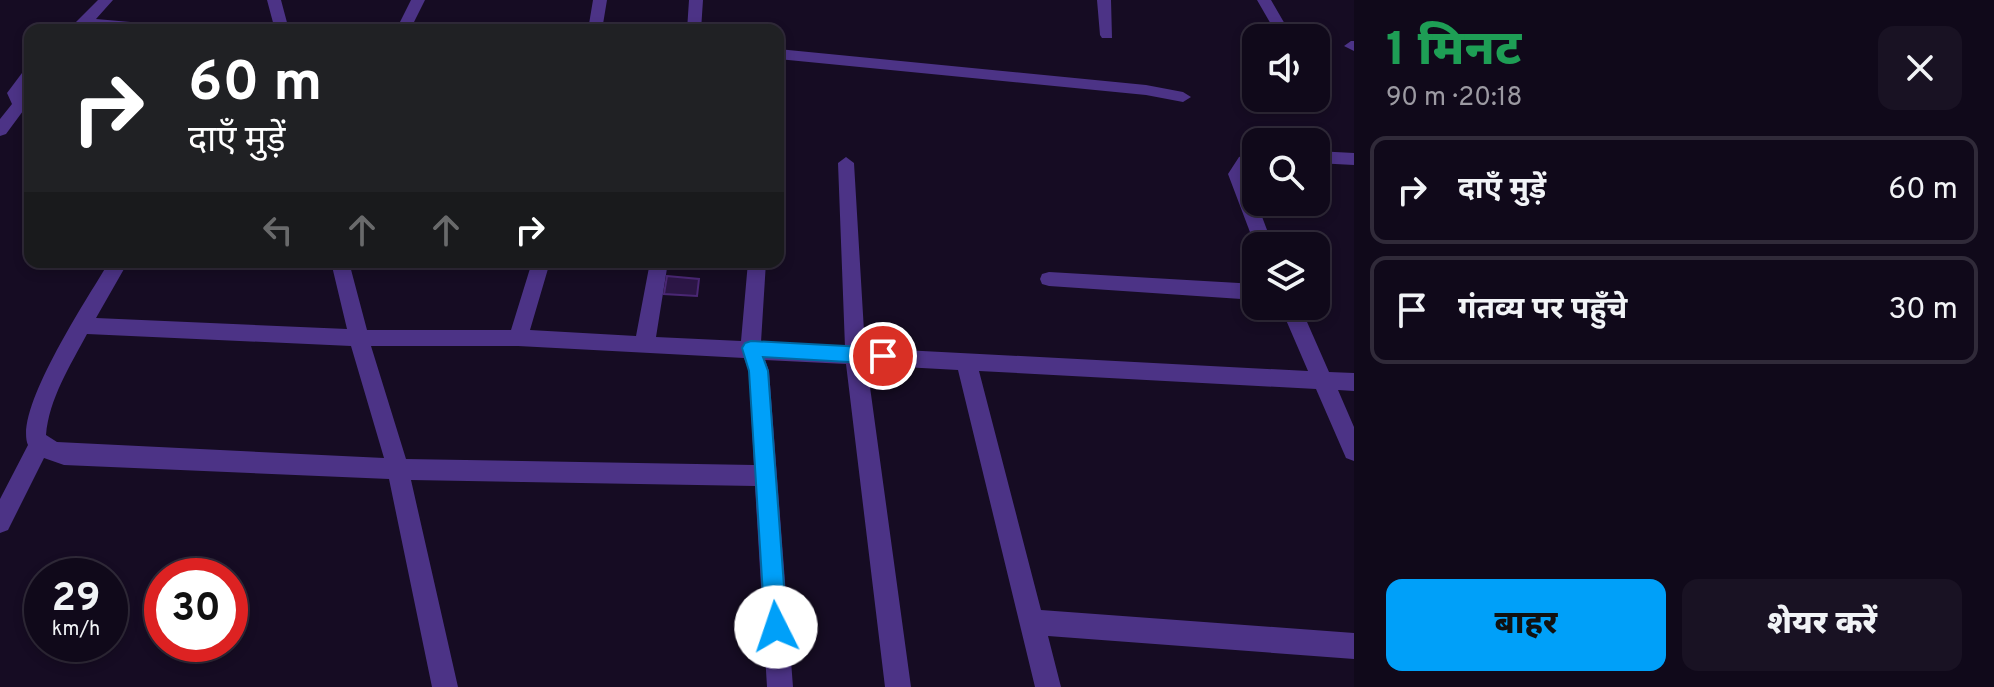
<!DOCTYPE html>
<html lang="hi">
<head>
<meta charset="utf-8">
<style>
  :root { --surface:#10091a; --page:#191223; --text:#f1f3f6; --muted:#9c9aa2; --line:#302a39; --accent:#00a0f9 }
  body { margin:0; font-family:Overpass,"Noto Sans Devanagari",sans-serif; background:var(--page); color:var(--text); height:100vh; display:flex; flex-direction:column; font-size:30px; white-space:nowrap }
  * { box-sizing:border-box; margin:0 }
  p { font-size:26px; color:var(--muted) }
  .icon { flex:none; width:44px; height:44px; fill:none; stroke:currentColor; stroke-width:2; stroke-linecap:round; stroke-linejoin:round }
  .map { position:relative; flex:1; overflow:hidden }
  .side { display:flex; flex-direction:column; background:var(--surface); width:640px }
  .side>* { flex:none }
  .guide { position:absolute; left:24px; top:24px; width:760px; height:244px; border-radius:16px; box-shadow:0 4px 12px #0003,0 0 0 2px var(--line); background:#202124; color:#fff; overflow:hidden }
  .tools { position:absolute; left:1242px; top:24px; display:grid; gap:16px }
  .tools a { display:grid; place-items:center; width:88px; height:88px; border-radius:16px; background:var(--surface); box-shadow:0 4px 12px #0003,0 0 0 2px var(--line); font-size:40px }
  .speed { position:absolute; left:24px; top:558px; display:flex; gap:16px; font-size:40px; font-weight:700; text-align:center }
  .speed>* { display:grid; place-content:center; width:104px; height:104px; border-radius:50%; background:var(--surface); box-shadow:0 4px 12px #0003,0 0 0 2px var(--line); line-height:1 }
  .speed small { font-size:20px; font-weight:400 }
  .speed .limit { border:12px solid #d22; background:#fff; color:#111 }
  .pin { position:absolute; display:grid; place-items:center; width:68px; height:68px; color:#fff; margin:-34px; border:4px solid #fff; border-radius:50%; box-shadow:0 2px 8px #0007 }
  .me { position:absolute; width:88px; margin:-44px; rotate:356deg; stroke-linejoin:round; filter:drop-shadow(0 0 6px #0008) }
  .turn { display:flex; align-items:center; gap:28px; height:168px; padding:0 32px; font-size:36px }
  .turn .icon { width:104px; height:104px; stroke-width:2.5 }
  .turn b { display:block; font-size:56px; line-height:68px }
  .lanes { display:flex; align-items:center; height:76px; padding:0 32px; background:#0003; justify-content:center; gap:40px; direction:ltr }
  .lanes .off { opacity:.35 }
  .round { display:grid; place-items:center; flex:none; width:84px; height:84px; border-radius:16px; background:var(--page) }
  .summary { display:flex; align-items:center; justify-content:space-between; height:136px; padding:0 32px }
  h1 { font-size:48px; font-weight:800; line-height:60px; color:#1e9e55 }
  .cta { display:flex; gap:16px; margin-top:auto; padding:16px 32px }
  .cta a { flex:1; height:92px; border-radius:16px; background:var(--accent); color:#111; font-size:32px; font-weight:800; line-height:92px; text-align:center }
  .cta a+a { background:var(--page); color:var(--text) }
  ul { padding:0; list-style:none }
  li { display:flex; align-items:center; gap:24px; height:108px; margin:0 16px 12px; padding:0 16px; border:4px solid var(--line); border-radius:16px }
  li div { flex:1 }
  li b { display:block; font-size:30px }
  li em { font-style:normal }
  main { display:flex; flex:1; min-height:0 }
  .map>svg:first-child { display:block }
  .building { fill:#2c1646; stroke:#4a2774; stroke-width:2 }
  .lines { fill:none; stroke-linecap:round; stroke-linejoin:round }
  .minor { fill:#4c3386; fill-rule:evenodd }
  .route { fill:#00a0f9; stroke:#0068a2; stroke-width:2 }
</style>
</head>
<body>
<main>
<div class="map">
<svg width="1354" height="687" viewBox="0 0 1354 687">
  <rect width="100%" height="100%" fill="#160c23"/>
  <path class="building" d="M 667,276 L 699,279 L 697,296 L 664,294 Z"/>
  <g class="lines">
    <path class="minor" d="M 98,0 L 113,0 L 96,19 L 176,26 L 183,30 L 88,27 L 84,30 L 74,30 L 74,24 Z
      M 267,0 L 281,0 L 289,30 L 275,30 Z
      M 411,0 L 425,0 L 410,30 L 396,30 Z
      M 593,0 L 607,0 L 602,30 L 588,30 Z
      M 689,0 L 703,0 L 701,30 L 687,30 Z
      M 1097,0 L 1111,0 L 1112,38 L 1102,38 L 1100,35 Z
      M 1257,0 L 1271,0 L 1293,38 L 1279,38 Z
      M 1351,41 L 1354,41 L 1354,51 L 1344,46 Z
      M 778,49 L 1146,85 L 1183,92 L 1191,97 L 1183,102 L 1146,95 L 778,59 Z
      M 30,67 L 30,83 L 23,93 L 30,103 L 30,113 L 23,111 L 6,134 L 0,136 L 0,119 L 12,104 L 7,93 L 25,69 Z
      M 1256,151 L 1256,163 L 1246,174 L 1273,246 L 1256,248 L 1228,174 L 1239,157 Z
      M 1316,151 L 1354,153 L 1354,165 L 1316,163 Z
      M 846,157 L 854,163 L 865,348 L 1308,371 L 1280,306 L 1300,306 L 1329,372 L 1354,373 L 1354,391 L 1338,390 L 1354,427 L 1354,461 L 1346,458 L 1316,389 L 979,371 L 1041,610 L 1354,633 L 1354,659 L 1048,636 L 1061,687 L 1035,687 L 958,370 L 867,365 L 911,687 L 885,687 L 846,364 L 765,360 L 769,371 L 793,687 L 767,687 L 755,486 L 411,480 L 458,687 L 432,687 L 389,479 L 64,465 L 44,458 L 8,530 L 0,533 L 0,499 L 28,445 C 13,410 89,296 109,262 L 128,262 L 96,318 L 347,329 L 331,262 L 349,262 L 367,330 L 511,330 L 532,262 L 550,262 L 530,330 L 636,336 L 650,262 L 668,262 L 656,337 L 741,341 L 748,262 L 766,262 L 761,342 L 845,347 L 838,163 ZM 87,334 L 351,346 L 384,458 L 57,442 L 46,435 C 49,399 70,366 87,334 ZM 371,346 L 518,346 L 744,358 L 749,371 L 754,465 L 406,459 Z
      M 1049,272 L 1256,284 L 1256,300 L 1049,286 L 1042,284 L 1040,279 L 1042,274 Z"/>
  </g>
  <path class="route" d="M 751,341 L 883,348 L 890,350 L 892,356 L 890,362 L 883,364 L 763,357 L 768,371 L 787,627 L 784,635 L 776,638 L 768,635 L 765,627 L 749,371 L 742,348 L 745,343 Z"/>
</svg>
<div class="tools">
<a><svg class="icon" aria-label="sound" viewBox="0 0 24 24"><path d="M4 9h4l5-4v14l-5-4H4zM17 9q2 3 0 6"/></svg></a>
<a><svg class="icon" aria-label="search" viewBox="0 0 24 24"><circle cx="10" cy="10" r="6"/><path d="M15 15l6 6"/></svg></a>
<a><svg class="icon" aria-label="layers" viewBox="0 0 24 24"><path d="M12 4l9 5-9 5-9-5zM3 14l9 5 9-5"/></svg></a>
</div>
<div class="speed"><div>29<small>km/h</small></div><div class="limit">30</div></div>
<div class="pin" style="left:883px;top:356px;background:#d93025"><svg class="icon" aria-label="arrive" viewBox="0 0 24 24"><path d="M6 21V4h12l-3 4 3 4H6"/></svg></div>
<svg class="me" style="left:776px;top:627px" viewBox="-20 -20 40 40"><circle r="19" fill="#fff"/><path d="M0-13L10 11 0 6-10 11z" fill="#00a0f9"/></svg>
<div class="guide">
<div class="turn"><svg class="icon" aria-label="right" viewBox="0 0 24 24"><path d="M7 20v-9h11M14 6l5 5-5 5"/></svg><div><b>60 m</b>दाएँ मुड़ें</div></div>
<div class="lanes"><svg class="icon off" aria-label="left" viewBox="0 0 24 24"><path d="M17 20v-9H6M10 6l-5 5 5 5"/></svg><svg class="icon off" aria-label="ahead" viewBox="0 0 24 24"><path d="M12 20V5M6 11l6-6 6 6"/></svg><svg class="icon off" aria-label="ahead" viewBox="0 0 24 24"><path d="M12 20V5M6 11l6-6 6 6"/></svg><svg class="icon" aria-label="right" viewBox="0 0 24 24"><path d="M7 20v-9h11M14 6l5 5-5 5"/></svg></div>
</div>
</div>
<section class="side">
<div class="summary"><div><h1>1 मिनट</h1><p>90 m · 20:18</p></div><a class="round"><svg class="icon" aria-label="close" viewBox="0 0 24 24"><path d="M6 6l12 12M18 6L6 18"/></svg></a></div>
<ul>
<li><svg class="icon" aria-label="right" viewBox="0 0 24 24"><path d="M7 20v-9h11M14 6l5 5-5 5"/></svg><div><b>दाएँ मुड़ें</b></div><em>60 m</em></li>
<li><svg class="icon" aria-label="arrive" viewBox="0 0 24 24"><path d="M6 21V4h12l-3 4 3 4H6"/></svg><div><b>गंतव्य पर पहुँचे</b></div><em>30 m</em></li>
</ul>
<div class="cta"><a>बाहर</a><a>शेयर करें</a></div>
</section>
</main>
</body>
</html>
